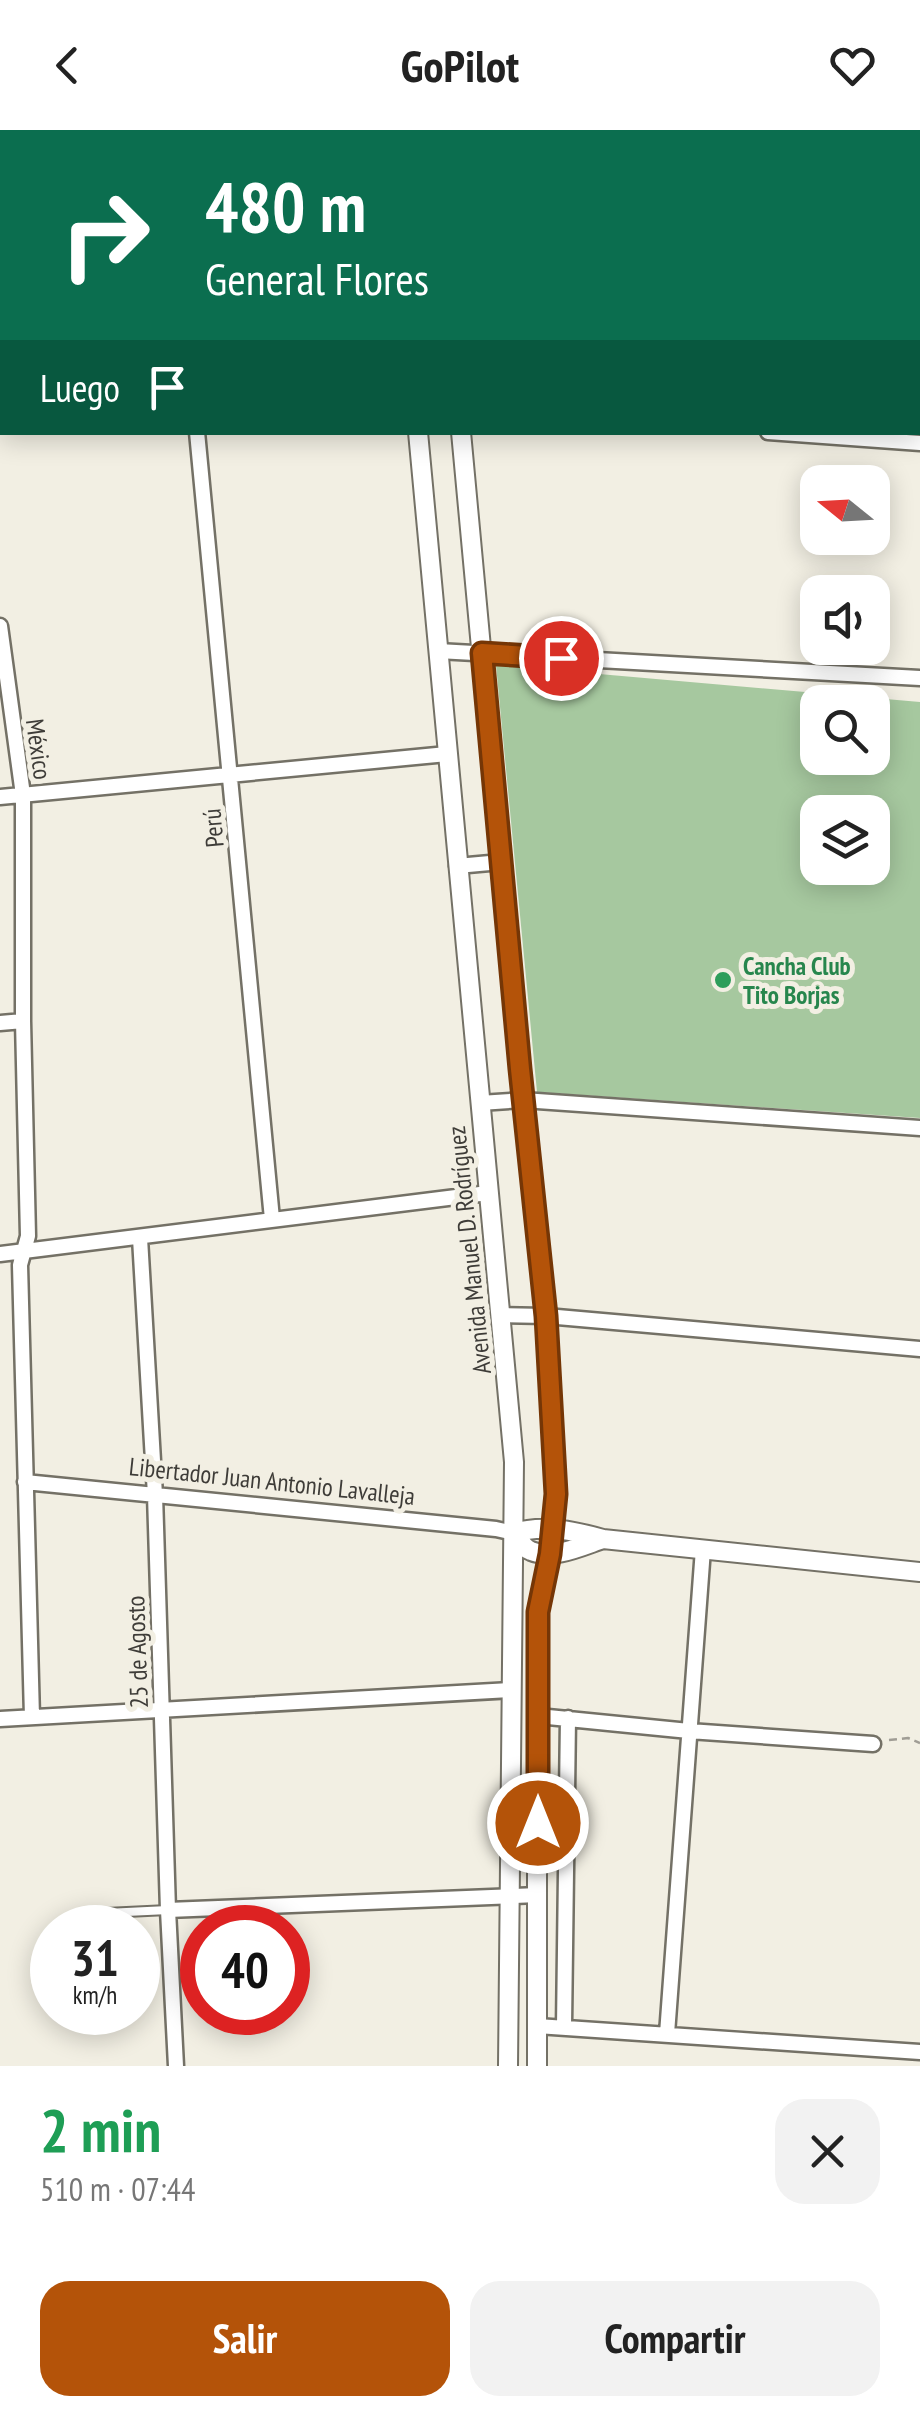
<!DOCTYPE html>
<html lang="es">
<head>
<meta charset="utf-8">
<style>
  :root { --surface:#fff; --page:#f2f2f2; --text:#222; --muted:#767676; --accent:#b45309 }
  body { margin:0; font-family:"PT Sans Narrow",sans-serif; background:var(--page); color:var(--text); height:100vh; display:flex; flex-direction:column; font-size:38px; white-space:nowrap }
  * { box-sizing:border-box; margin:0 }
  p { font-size:32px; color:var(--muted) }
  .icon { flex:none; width:55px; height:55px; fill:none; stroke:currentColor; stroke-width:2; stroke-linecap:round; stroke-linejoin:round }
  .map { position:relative; height:1936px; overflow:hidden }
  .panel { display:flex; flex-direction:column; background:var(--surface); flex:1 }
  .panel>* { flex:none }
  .top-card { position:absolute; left:0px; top:0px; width:920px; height:305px; box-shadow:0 5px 25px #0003; background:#0b6e4f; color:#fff; overflow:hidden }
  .needle { width:65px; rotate:288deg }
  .buttons { position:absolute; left:800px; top:335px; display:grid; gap:20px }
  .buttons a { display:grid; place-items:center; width:90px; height:90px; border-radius:20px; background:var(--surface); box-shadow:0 5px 25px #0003; font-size:50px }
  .speed { position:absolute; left:30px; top:1775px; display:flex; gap:20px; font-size:50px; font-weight:700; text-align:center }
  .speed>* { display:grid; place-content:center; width:130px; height:130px; border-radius:50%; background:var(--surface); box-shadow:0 5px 25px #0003; line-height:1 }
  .speed small { font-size:25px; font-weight:400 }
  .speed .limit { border:15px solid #d22; background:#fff; color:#111 }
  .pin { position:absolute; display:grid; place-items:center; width:85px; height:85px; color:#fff; margin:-42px; border:5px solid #fff; border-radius:50%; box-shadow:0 2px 10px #0007 }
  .me { position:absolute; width:110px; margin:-55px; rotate:0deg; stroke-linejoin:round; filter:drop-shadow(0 0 8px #0008) }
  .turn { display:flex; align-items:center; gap:35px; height:210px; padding:0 40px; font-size:45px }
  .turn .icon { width:130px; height:130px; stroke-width:2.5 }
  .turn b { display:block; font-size:70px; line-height:85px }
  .then { display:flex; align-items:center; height:95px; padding:0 40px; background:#0003; gap:20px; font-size:38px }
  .round { display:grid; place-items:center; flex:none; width:105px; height:105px; border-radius:30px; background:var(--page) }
  .headline { display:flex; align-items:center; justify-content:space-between; height:170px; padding:0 40px }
  h1 { font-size:60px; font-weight:700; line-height:75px; color:#1e9e55 }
  .action { display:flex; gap:20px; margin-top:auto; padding:20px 40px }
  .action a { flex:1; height:115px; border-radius:30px; background:var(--accent); color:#fff; font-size:40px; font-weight:700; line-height:115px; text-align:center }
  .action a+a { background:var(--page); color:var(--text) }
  header { display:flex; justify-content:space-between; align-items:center; height:130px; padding:0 40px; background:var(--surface); font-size:45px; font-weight:700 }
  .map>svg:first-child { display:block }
  .green { fill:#a6c89f; fill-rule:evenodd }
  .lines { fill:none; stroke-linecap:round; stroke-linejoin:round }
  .service-casing { stroke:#747166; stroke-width:12 }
  .minor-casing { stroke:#747166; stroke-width:19 }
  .tertiary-casing { stroke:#747166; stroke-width:22 }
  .path { stroke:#a09d95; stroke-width:2.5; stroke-dasharray:8 5; stroke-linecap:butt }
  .service { stroke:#fff; stroke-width:8 }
  .minor { stroke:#fff; stroke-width:14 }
  .tertiary { stroke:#fff; stroke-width:18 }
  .route-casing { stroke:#753606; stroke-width:25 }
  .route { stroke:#b45309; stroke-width:18 }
  .leisure-dot { fill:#2e9e5b; stroke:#f2efe3; stroke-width:4 }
  .labels { text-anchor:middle; stroke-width:10; stroke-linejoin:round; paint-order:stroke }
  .street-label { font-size:25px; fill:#3e3c38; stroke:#f2efe3 }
  .leisure-label { font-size:25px; font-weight:bold; fill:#27864d; stroke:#f2efe3; text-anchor:start }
</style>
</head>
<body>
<header><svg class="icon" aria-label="back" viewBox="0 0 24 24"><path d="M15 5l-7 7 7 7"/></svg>GoPilot<svg class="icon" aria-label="heart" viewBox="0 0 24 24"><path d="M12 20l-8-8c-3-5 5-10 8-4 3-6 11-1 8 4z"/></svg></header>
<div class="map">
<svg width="920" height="1936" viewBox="0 0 920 1936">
  <rect width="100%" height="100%" fill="#f2efe3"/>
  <path class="green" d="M 496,535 L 920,572 L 920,988 L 537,962 ZM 818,572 L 872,572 L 872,628 L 818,628 ZM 818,682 L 872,682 L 872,738 L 818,738 Z"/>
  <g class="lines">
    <defs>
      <path id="service" d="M 85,1784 L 168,1780"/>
      <path id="minor" d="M 918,102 L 920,102
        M 0,213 L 2,213
        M 197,302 L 272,1089
        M 768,302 L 920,313
        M 0,496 L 23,665 L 23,891 L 28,1106 L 20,1135 L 32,1587
        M 438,521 L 920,548
        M 0,667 L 447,624
        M 457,736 L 501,732
        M 0,893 L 23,891
        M 480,973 L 523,970 L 920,998
        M 140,1108 L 155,1365 L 168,1780 L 176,1936
        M 0,1124 L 488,1063
        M 502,1185 L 546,1186 L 920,1219
        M 25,1352 L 496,1399 L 514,1403
        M 538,1586 L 689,1601 L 873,1614
        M 0,1589 L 512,1560
        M 168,1780 L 538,1765
        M 537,1896 L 920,1922
        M 564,1896 L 568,1588
        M 667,1904 L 703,1419"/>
      <path id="tertiary" d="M 391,0 L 391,2
        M 433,0 L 433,2
        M 418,302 L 514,1332 L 508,1936
        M 461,302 L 523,970 L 546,1186 L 556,1364 L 550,1423 L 537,1482 L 537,1936
        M 603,1409 C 582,1416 553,1430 531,1421 C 523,1418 519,1409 514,1403 C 543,1394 575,1401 603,1409 L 920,1442"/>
    </defs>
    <use href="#service" class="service-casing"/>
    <use href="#minor" class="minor-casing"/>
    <use href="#tertiary" class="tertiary-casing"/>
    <path class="path" d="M 889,1610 L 908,1608 L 920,1613"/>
    <use href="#service" class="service"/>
    <use href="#minor" class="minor"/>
    <use href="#tertiary" class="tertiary"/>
  </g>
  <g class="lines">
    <defs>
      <path id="route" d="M 538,1693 L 538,1482 L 550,1424 L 556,1364 L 546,1186 L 520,939 L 482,523 L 561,528"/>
    </defs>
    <use href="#route" class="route-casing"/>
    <use href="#route" class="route"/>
  </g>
  <circle class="leisure-dot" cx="723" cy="850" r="10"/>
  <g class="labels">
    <g class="street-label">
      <text transform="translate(39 619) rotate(82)" y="9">México</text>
      <text transform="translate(213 698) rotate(-95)" y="9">Perú</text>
      <text transform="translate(469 1120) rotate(-96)" y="9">Avenida Manuel D. Rodríguez</text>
      <text transform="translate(272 1351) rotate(6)" y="9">Libertador Juan Antonio Lavalleja</text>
      <text transform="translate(137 1522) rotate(-92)" y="9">25 de Agosto</text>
    </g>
    <g class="leisure-label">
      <text x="743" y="845">Cancha Club<tspan x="743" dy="29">Tito Borjas</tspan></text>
    </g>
  </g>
</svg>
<div class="buttons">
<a><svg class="needle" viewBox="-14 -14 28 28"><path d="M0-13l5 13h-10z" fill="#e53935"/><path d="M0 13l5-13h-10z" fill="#767676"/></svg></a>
<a><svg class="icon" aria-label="sound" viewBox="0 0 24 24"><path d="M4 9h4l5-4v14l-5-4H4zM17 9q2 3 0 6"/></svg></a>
<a><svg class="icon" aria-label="search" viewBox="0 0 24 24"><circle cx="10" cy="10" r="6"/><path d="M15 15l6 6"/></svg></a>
<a><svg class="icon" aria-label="layers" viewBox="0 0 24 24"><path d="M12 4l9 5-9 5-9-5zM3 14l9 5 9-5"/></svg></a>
</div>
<div class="speed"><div>31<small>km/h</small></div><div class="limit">40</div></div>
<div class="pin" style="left:561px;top:528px;background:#d93025"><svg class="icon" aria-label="arrive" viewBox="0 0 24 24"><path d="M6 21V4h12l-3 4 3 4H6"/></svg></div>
<svg class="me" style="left:538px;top:1693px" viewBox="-20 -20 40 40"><circle r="17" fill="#b45309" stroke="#fff" stroke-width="3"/><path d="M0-11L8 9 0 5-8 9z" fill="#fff"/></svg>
<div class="top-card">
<div class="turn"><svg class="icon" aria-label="right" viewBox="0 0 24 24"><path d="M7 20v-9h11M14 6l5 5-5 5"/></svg><div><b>480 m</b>General Flores</div></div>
<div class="then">Luego<svg class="icon" aria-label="arrive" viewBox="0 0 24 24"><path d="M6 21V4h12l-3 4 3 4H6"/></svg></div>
</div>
</div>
<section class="panel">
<div class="headline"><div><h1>2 min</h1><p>510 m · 07:44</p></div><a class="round"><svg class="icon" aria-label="close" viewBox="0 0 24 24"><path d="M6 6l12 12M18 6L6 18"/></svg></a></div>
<div class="action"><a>Salir</a><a>Compartir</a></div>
</section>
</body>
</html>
